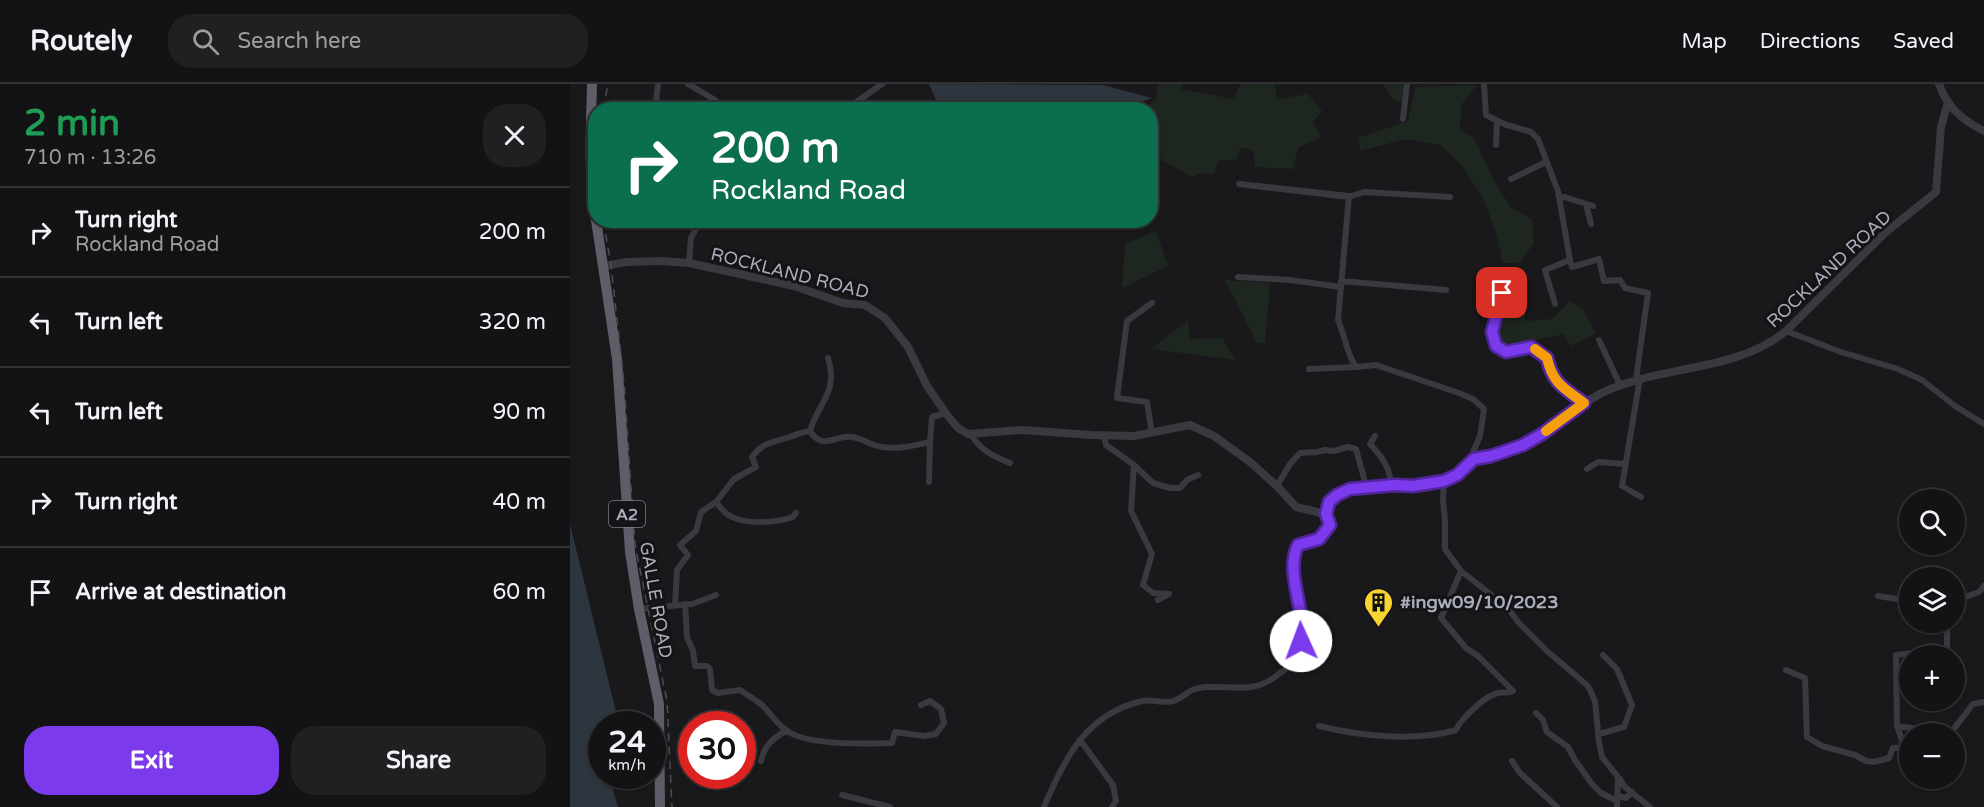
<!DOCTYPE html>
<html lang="en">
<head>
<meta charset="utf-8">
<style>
  :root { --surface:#131214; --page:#202022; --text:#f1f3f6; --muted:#9d9ea0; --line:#323234; --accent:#7c3aed }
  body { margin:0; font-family:"Varela Round",sans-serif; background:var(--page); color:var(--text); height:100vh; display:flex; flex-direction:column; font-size:22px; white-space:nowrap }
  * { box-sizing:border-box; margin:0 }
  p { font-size:20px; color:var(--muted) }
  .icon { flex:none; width:33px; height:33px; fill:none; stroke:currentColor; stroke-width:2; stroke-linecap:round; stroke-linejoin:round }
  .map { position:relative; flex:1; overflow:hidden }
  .side { display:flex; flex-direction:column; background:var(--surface); width:570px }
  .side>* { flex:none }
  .top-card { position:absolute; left:18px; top:18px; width:570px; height:126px; border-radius:24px; box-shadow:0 2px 4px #0004,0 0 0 2px var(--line); background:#0b6e4f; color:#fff; overflow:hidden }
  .controls { position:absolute; left:1329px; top:405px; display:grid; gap:12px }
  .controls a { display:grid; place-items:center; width:66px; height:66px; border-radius:50%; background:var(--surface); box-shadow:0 2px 4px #0004,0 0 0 2px var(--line); font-size:30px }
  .speed { position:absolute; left:18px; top:627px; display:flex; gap:12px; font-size:30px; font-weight:700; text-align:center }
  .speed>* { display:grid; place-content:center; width:78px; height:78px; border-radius:50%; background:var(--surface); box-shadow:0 2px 4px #0004,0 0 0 2px var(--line); line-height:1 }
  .speed small { font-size:15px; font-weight:400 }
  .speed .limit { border:9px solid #d22; background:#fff; color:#111 }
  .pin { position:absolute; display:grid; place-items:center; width:51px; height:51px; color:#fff; margin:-26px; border-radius:12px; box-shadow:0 3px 9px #0006 }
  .me { position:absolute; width:66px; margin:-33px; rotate:358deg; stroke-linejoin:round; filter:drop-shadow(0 0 4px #0008) }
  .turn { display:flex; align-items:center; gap:21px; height:126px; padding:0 24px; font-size:27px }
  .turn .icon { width:78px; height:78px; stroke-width:2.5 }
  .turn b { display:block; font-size:42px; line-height:51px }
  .round { display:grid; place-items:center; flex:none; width:63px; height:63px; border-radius:24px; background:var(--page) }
  .headline { display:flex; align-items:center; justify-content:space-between; height:102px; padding:0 24px }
  h1 { font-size:36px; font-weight:800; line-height:45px; color:#1e9e55 }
  .cta { display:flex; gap:12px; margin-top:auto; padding:12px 24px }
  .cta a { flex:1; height:69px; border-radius:24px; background:var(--accent); color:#fff; font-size:24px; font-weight:800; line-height:69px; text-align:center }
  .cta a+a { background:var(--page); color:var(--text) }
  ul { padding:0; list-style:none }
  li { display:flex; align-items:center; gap:18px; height:90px; padding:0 24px; border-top:2px solid var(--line) }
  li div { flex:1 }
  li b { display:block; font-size:22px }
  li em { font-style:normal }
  header { display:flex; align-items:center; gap:36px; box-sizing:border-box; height:84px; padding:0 30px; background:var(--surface); border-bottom:2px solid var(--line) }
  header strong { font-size:28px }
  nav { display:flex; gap:33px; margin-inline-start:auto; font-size:21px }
  .search { width:420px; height:54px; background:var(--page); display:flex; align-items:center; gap:15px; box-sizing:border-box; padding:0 21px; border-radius:24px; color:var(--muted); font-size:22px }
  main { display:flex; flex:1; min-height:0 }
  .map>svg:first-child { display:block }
  .green { fill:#1e2620 }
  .water { fill:#2d353f }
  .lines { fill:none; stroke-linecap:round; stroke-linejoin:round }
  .minor { stroke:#393940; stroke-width:6 }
  .tertiary { stroke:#393940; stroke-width:8 }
  .trunk { stroke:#5d5e68; stroke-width:10 }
  .rail { stroke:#4c4d55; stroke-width:1.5; stroke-dasharray:8 6; stroke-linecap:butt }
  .route-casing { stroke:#51269a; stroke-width:15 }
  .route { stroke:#7c3aed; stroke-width:10 }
  .slow { stroke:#f59e0b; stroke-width:10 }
  .labels { text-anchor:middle; stroke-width:6; stroke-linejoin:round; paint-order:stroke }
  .shield { fill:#141316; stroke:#7d7f8a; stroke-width:1.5 }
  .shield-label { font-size:16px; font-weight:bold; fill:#aaadbb }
  .street-label { font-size:18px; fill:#aaadbb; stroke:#141316 }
  .poi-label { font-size:18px; font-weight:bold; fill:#aaadbb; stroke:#141316; text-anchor:start }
</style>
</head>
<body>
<header>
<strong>Routely</strong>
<div class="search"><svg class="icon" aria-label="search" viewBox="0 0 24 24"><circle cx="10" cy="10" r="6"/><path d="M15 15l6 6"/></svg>Search here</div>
<nav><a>Map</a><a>Directions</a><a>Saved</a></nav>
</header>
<main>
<section class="side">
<div class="headline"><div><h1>2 min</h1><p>710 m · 13:26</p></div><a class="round"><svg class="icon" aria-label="close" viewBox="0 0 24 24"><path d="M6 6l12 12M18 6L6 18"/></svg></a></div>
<ul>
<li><svg class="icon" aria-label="right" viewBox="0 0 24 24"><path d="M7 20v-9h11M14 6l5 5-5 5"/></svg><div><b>Turn right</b><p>Rockland Road</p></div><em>200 m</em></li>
<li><svg class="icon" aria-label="left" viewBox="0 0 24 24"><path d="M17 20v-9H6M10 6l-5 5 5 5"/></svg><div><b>Turn left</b></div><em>320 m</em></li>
<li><svg class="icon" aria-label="left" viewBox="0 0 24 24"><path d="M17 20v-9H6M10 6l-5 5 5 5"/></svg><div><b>Turn left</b></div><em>90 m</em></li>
<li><svg class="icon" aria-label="right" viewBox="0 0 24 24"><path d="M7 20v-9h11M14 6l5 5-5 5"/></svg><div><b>Turn right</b></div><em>40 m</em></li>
<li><svg class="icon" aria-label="arrive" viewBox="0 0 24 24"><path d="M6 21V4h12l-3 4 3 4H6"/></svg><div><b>Arrive at destination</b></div><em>60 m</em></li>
</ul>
<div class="cta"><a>Exit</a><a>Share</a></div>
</section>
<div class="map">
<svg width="1414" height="723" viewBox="0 0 1414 723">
  <rect width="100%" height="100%" fill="#19181b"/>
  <path class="green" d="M 589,0 L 612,0 L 611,5 L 664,15 L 670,0 L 705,0 L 707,15 L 738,10 L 752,27 L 743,38 L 751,53 L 728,64 L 723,85 L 685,83 L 683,66 L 670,64 L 666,77 L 648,76 L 644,90 L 632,89 L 622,93 L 588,74 L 581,75 L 580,26 L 570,25 L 585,17 Z
    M 813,0 L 835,0 L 832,18 L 823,16 Z
    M 907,1 L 891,21 L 890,46 L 904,54 L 924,96 L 941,124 L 962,135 L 964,159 L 950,179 L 933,179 L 925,146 L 913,114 L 892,82 L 870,61 L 836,55 L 790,67 L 788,54 L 838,37 L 845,3 Z
    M 586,147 L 598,182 L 552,204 L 555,160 Z
    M 935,187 L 949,187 L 956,237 L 982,235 L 1000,217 L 1013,225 L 1026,249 L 1001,262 L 994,250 L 937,263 C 920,244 935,232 937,212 C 937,203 935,195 935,187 Z
    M 655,196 L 700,199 L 695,259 L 687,259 Z
    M 618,236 L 620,255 L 652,254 L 665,276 L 581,265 Z"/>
  <path class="water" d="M 359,0 L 533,1 L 582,14 L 553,25 L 370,25 Z
    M 0,440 L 47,632 L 40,640 L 32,640 L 32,692 L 39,692 L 48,723 L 0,723 Z"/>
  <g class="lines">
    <path class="minor" d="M 118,0 L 145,16 L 155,26
      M 914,0 L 916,31 L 934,40 L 961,48 L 968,55 L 988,107 L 1000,176 L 975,186 L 985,220
      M 86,18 L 88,0
      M 275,26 L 312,0
      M 833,35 L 837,0
      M 926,61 L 927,37
      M 941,95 L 976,78
      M 988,111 L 1023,122
      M 779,112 L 768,236 C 775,252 777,271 786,283 L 806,281 L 889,309 L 903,315 L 914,325 L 910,352 L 899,378
      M 779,112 L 669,100 L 779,113 L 794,108 L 880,113
      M 1016,120 L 1021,140
      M 1000,176 L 1002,183 L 1029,175 L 1034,197 L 1050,196 L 1055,204 L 1078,209 L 1066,295
      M 119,179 L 121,154 L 127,143 L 128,136
      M 930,187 L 932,209 L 922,248 L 926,262 L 936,269 L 961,263 L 977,274 C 983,300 994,304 1014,319
      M 668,193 L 720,196 L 771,203
      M 771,197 L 876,206
      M 1216,247 L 1271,268 L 1328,285 L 1352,296 L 1385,322 L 1414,340
      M 1029,256 L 1050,301
      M 258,274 C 269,308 248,319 240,347 C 253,367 264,351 282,353 C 290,354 296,358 304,361 C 322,367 342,362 360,358
      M 739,285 L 786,283
      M 1070,294 L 1052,402 L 1071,413
      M 582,349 L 577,318 L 547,314 L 557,237 L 582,219
      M 401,351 C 413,368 421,371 440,379
      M 534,352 L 536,361 L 564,381 L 583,399 L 600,404 L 610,404 L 617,396 L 628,391
      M 805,352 L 800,360 C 812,373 820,383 821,401
      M 564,381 L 561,427 L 582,470 L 573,501 L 583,509 L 599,510 L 588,516
      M 1017,385 L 1028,378 L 1056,380
      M 874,397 L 873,416 L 875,437 L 875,465 L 891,487 L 938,524 L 948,538 L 977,567 L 1018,602 L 1025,617 L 1029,658 L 1032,673 L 1048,693 L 1047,723
      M 359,398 L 360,358 L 362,333 L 376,329
      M 707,402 L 720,380 L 730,369 L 747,368 L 755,366 L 764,367 L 778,363 L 786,365 L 797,405
      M 146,418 C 150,423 154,429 160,432 C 176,441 206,439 223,433 L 226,429
      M 1308,512 L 1340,517
      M 1384,517 L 1409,508 L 1414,502
      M 115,520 L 117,553 L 123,567 L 125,582 L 137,582 L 140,585 L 142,606 L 148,609 L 170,606 C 178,611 186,616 193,622 C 201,630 207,640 216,646 C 235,662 297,660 322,659 L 325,648 L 354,652 L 366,650 L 374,639 L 371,625 L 360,617 L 351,621
      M 105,521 L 107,486 L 118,471 L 110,461 L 126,447 L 131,428 L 146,418 L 164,395 L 186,383 L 182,373 C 192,359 201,359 216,354 C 224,352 231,348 240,347
      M 69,525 L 122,520 L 146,511
      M 1377,538 L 1377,565 L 1326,571 L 1327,642 L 1368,648 L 1383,646 L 1403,620 L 1414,618
      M 1216,586 L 1235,594 L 1237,653 L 1252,662 L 1285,671 L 1296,677 L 1304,678 L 1319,674 L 1323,664 L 1331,664 L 1332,656 L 1327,642
      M 966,629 L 973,636 L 977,648 L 998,663 L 1005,676 L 1022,700 L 1031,709 L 1047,717
      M 749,642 C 790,652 845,658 886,646 C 890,636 914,613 925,610 C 931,607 937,610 943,607 L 908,572 L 896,564 L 871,534 L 891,487
      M 1029,650 L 1054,643 L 1062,621 L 1047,585 L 1033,571
      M 510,656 L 543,701 L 546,717 L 542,723
      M 191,677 C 194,662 203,654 216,647
      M 942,677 L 950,689 L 987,723
      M 1049,694 L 1055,703 L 1080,723
      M 272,711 L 320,723
      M 1048,712 L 1056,714 L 1062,708
      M 474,723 C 494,675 516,630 572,617 C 582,615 595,620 604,617 C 618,611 618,604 637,603 C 666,602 686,610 710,589 C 714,587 718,584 720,580 C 747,540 710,496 728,461 L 749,455 L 760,441 L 756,430"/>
    <path class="tertiary" d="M 1369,0 C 1377,23 1392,36 1414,47
      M 34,182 L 57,178 L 91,177 L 119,179 L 224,202 L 273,219 L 295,221 L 315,234 L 338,263 L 357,302 L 377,331 L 388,344 L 398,350 L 453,346 L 521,351 L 564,352 L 620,341 L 644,352 L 680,378 L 707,402 L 726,423 L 756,430 C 757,426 758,420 760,417 C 776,396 849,404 875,397 C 888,394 893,380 904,376 C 909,373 916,373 921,372 C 939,367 957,360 972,350 C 993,336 1012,318 1036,307 C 1093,281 1166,288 1216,247 L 1315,149 L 1366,108 L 1371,43 L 1378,18"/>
    <path class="trunk" d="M 22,0 C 21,45 18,90 26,134
      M 26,136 L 47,275 L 60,468 L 69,525 L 89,620 L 90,723"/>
    <path class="rail" d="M 33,26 L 38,0
      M 33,136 L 41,181 L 54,299 L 65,461 L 97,617 L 102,723"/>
  </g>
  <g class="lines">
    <defs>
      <path id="route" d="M 731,557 C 731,547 731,537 730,527 C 727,506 718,481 728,461 L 749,455 L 760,441 L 756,430 L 759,418 L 767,411 L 780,405 L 825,401 L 843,402 L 874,397 L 887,391 L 904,375 L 921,372 L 953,361 L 972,350 L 1014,319 C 994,304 983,300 977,274 L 961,263 L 936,268 L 926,262 L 922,248 L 932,209"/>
    </defs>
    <use href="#route" class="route-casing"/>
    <use href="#route" class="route"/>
    <path class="slow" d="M 965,265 L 977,274 C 983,300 994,304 1014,319 L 976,347"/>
  </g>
  <defs>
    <symbol id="building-pin" viewBox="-11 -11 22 30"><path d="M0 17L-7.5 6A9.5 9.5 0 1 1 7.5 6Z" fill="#f9d332" stroke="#141316"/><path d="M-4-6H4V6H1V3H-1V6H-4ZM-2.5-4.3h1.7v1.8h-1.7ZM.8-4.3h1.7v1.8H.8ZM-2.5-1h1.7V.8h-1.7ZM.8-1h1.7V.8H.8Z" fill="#111"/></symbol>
  </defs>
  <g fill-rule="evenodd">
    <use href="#building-pin" x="792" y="502" width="33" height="45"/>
  </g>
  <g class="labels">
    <rect class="shield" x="39" y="417" width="36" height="26" rx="4.5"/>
    <g class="shield-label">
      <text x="57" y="436">A2</text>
    </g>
    <g class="street-label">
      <text transform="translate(1259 185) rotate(-43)" y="6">ROCKLAND ROAD</text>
      <text transform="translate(220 189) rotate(14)" y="6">ROCKLAND ROAD</text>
      <text transform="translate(86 516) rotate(80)" y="6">GALLE ROAD</text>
    </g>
    <g class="poi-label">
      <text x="830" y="524">#ingw09/10/2023</text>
    </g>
  </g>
</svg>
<div class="controls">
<a><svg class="icon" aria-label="search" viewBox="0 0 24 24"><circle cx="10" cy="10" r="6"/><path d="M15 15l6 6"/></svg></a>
<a><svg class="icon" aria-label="layers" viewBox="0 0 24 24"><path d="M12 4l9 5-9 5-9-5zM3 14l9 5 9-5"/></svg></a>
<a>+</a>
<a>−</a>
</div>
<div class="speed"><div>24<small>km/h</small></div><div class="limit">30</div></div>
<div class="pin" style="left:932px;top:209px;background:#d93025"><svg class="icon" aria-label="arrive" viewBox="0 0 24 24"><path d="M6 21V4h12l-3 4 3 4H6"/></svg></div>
<svg class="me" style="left:731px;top:557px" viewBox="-20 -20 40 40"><circle r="19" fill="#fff"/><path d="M0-13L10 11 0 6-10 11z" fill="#7c3aed"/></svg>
<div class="top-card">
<div class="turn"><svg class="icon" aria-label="right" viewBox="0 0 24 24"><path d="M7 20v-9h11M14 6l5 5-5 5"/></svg><div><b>200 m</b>Rockland Road</div></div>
</div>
</div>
</main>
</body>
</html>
